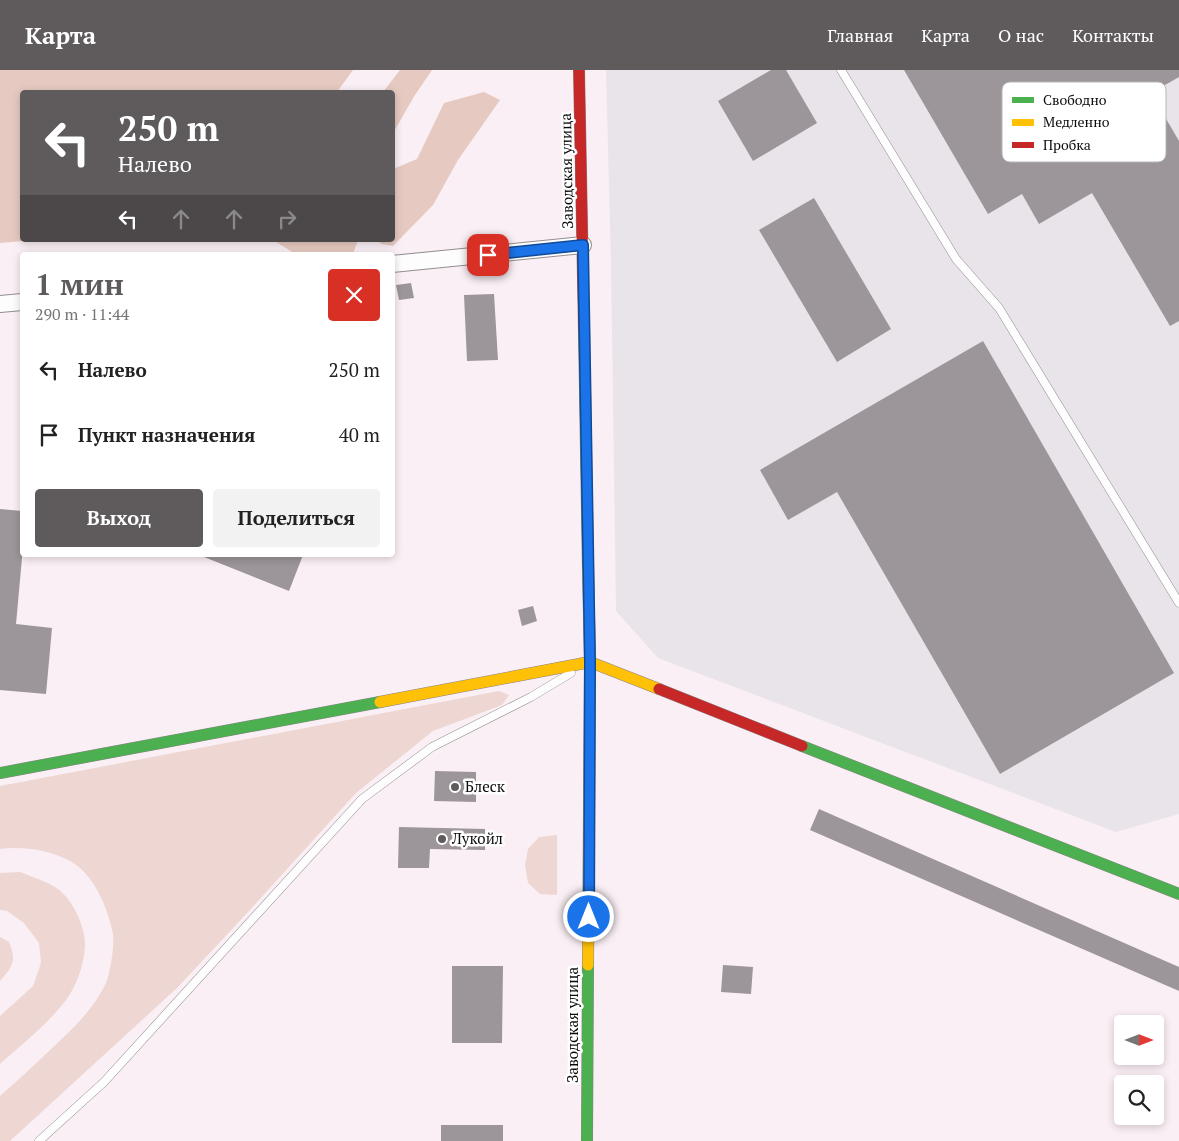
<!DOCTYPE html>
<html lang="ru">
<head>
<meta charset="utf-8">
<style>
  :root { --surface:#fff; --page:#f2f2f2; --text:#222; --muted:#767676; --accent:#5f5b5d }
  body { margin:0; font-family:"PT Serif",serif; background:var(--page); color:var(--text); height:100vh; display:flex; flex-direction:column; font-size:19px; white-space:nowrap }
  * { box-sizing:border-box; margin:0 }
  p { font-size:16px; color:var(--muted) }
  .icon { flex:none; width:28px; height:28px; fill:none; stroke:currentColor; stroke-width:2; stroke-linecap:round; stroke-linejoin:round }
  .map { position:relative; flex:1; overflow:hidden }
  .side { position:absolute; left:20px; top:182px; width:375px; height:305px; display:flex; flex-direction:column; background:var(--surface); border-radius:5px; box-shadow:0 2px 8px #0003 }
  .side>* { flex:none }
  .banner { position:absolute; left:20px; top:20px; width:375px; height:152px; border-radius:5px; box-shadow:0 2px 8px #0003; background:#5f5b5d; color:#fff; overflow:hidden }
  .needle { width:32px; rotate:90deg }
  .buttons { position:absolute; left:1114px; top:945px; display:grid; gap:10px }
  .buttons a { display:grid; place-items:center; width:50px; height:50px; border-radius:5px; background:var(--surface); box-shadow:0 2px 8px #0003; font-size:25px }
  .pin { position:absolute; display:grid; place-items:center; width:42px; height:42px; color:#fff; margin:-21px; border-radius:10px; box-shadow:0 2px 8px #0006 }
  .me { position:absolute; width:55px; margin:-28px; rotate:0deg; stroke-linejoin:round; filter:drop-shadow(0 0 4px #0008) }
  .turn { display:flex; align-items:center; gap:18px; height:105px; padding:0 15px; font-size:22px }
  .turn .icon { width:65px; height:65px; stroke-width:2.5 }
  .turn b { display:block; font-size:35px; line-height:42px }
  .lanes { display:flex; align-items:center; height:48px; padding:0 15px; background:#0003; justify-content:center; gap:25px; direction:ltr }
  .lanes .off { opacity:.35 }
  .round { display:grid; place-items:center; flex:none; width:52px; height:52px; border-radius:5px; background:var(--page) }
  .summary { display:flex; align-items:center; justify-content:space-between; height:85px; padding:0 15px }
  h1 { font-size:30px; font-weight:600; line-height:38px; color:var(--accent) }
  .button { display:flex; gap:10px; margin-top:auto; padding:10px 15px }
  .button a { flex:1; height:58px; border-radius:5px; background:var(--accent); color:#fff; font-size:20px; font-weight:600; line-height:58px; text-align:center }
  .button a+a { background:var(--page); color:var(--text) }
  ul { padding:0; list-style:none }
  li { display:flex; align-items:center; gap:15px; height:65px; padding:0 15px }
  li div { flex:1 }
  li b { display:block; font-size:19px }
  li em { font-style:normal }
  header { display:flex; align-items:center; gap:30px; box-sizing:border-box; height:70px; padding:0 25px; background:var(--accent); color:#fff }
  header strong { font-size:24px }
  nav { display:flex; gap:28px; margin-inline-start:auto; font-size:18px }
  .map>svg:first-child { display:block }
  .industrial { fill:#e8e4e9 }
  .green { fill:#eed7d2 }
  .forest { fill:#e6cac1 }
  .building { fill:#9c9599 }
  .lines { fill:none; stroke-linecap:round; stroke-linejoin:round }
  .lane-casing { stroke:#938e90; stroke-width:9 }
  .street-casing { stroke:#938e90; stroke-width:18 }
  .fast-casing { stroke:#898487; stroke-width:12 }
  .slow-casing { stroke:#898487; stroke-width:12 }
  .jam-casing { stroke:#898487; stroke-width:12 }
  .lane { stroke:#fefdfd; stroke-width:8 }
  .street { stroke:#fefdfd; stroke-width:16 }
  .fast { stroke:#4caf50; stroke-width:11 }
  .slow { stroke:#ffc107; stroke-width:11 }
  .jam { stroke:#c62828; stroke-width:11 }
  .route-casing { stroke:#114b97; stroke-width:12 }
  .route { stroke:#1a73e8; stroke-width:9 }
  .poi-dot { fill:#5f5b5d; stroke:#fff; stroke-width:2 }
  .labels { text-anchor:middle; stroke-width:5; stroke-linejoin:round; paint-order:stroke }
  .street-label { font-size:15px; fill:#0b0b0b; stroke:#fff }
  .poi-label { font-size:15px; fill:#0b0b0b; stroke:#fff; text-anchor:start }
  .key { fill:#fff; stroke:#b6b6b6; stroke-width:1 }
  .key-label { font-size:14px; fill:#0b0b0b }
</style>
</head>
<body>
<header>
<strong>Карта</strong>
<nav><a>Главная</a><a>Карта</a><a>О нас</a><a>Контакты</a></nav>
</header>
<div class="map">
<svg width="1179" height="1071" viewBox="0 0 1179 1071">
  <rect width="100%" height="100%" fill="#faeff4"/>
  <path class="industrial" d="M 606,0 L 1179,0 L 1179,744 L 1116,762 L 658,588 L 616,541 L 611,192 Z"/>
  <path class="green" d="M 499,621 L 509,625 L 502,635 L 433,661 L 356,723 L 249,841 L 177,918 L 10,1071 L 0,1071 L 0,1026 C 16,1012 32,997 48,982 C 71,960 91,943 106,913 C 108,908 109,903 110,898 C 112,888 114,876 113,864 C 108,838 94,804 70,791 C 49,780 23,776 0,779 L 0,716 Z
    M 557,765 L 557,825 L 540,824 L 528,813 L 525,795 L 528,779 L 539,767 Z
    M 20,802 C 32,807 47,811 58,819 C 73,830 86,858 85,876 C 84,895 77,915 66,930 C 49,953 21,975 0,994 L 0,946 L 33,916 L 41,893 L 39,873 L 24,853 L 7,841 L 0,840 L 0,803 Z
    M 0,867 L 9,872 C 17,891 13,896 0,911 Z"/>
  <path class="forest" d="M 0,0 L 353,0 L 337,22 L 22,22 L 22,170 L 34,170 L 0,173 Z
    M 400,0 L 432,0 L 415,25 L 393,63 L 392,22 L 383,22 Z
    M 484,22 L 500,30 L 458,90 L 433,135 L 393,176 L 382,174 L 375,170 L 392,170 L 393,99 L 417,89 L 444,33 Z
    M 273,170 L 358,170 L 353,184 L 338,185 L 297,185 Z"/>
  <path class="building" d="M 771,0 L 786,0 L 817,53 L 753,91 L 718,31 Z
    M 904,0 L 1179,0 L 1179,7 L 1151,23 L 1179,71 L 1179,251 L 1170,256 L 1092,123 L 1039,154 L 1022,124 L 988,144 Z
    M 814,128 L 891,259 L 837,292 L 759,160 Z
    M 411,213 L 414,228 L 399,230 L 396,215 Z
    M 494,224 L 498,290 L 467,291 L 464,225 Z
    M 983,271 L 1174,603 L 1000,704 L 837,422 L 788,450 L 760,400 Z
    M 0,439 L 22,441 L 22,488 L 16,554 L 52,558 L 46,624 L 0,620 Z
    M 199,485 L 303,485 L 289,521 Z
    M 533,536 L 537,551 L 522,556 L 518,540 Z
    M 435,701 L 476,702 L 476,732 L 434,731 Z
    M 819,739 L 1179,897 L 1179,921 L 810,760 Z
    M 399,757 L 485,759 L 485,780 L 430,779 L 429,798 L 398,798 Z
    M 723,895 L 753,897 L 751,924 L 721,922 Z
    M 452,896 L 503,896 L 502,973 L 452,973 Z
    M 441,1055 L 503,1055 L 503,1071 L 441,1071 Z"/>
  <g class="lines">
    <defs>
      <path id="lane" d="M 841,0 L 956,189 L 999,238 L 1179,533
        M 39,1071 L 104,1012 L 362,729 L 432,677 L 531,627 L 571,603"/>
      <path id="street" d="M 392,194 L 583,175
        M 0,234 L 22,232"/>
      <path id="fast" d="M 584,261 L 588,500
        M 802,676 L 1179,824
        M 0,703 L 380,632
        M 587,1071 L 588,895"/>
      <path id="slow" d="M 380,632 L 590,592 L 659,619
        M 588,895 L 590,592 L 588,500"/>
      <path id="jam" d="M 579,0 L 584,261
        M 659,619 L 802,676"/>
    </defs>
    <use href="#lane" class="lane-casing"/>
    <use href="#street" class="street-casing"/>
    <use href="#fast" class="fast-casing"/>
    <use href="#slow" class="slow-casing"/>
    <use href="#jam" class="jam-casing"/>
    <use href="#lane" class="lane"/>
    <use href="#street" class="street"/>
    <use href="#fast" class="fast"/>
    <use href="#slow" class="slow"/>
    <use href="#jam" class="jam"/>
  </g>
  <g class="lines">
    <defs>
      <path id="route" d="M 488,185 L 583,175 L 590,592 L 589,847"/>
    </defs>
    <use href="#route" class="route-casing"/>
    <use href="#route" class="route"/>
  </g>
  <g class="poi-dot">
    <circle cx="455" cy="717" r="5"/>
    <circle cx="442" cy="769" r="5"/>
  </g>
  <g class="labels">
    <g class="street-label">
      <text transform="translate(567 101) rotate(-91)" y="5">Заводская улица</text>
      <text transform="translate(573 955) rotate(-90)" y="5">Заводская улица</text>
    </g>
    <g class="poi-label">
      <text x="465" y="722">Блеск</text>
      <text x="452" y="774">Лукойл</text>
    </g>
  </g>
  <rect x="1002" y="12" width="164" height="80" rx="8" class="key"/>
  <rect x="1012" y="27" width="22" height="6" fill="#4caf50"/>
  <rect x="1012" y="49" width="22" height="7" fill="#ffc107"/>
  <rect x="1012" y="72" width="22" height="6" fill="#c62828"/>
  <g class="key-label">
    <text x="1043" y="35">Свободно</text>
    <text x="1043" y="57">Медленно</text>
    <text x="1043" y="80">Пробка</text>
  </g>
</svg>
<div class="buttons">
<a><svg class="needle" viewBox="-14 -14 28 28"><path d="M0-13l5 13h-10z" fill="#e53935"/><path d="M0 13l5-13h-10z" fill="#767676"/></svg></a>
<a><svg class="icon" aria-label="search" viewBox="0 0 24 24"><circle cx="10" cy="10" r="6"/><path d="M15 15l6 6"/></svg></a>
</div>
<div class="pin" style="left:488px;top:185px;background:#d93025"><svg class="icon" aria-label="arrive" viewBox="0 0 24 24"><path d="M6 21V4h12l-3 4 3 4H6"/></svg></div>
<svg class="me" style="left:589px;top:847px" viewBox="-20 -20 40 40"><circle r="17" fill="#1a73e8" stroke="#fff" stroke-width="3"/><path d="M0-11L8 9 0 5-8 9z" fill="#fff"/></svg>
<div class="banner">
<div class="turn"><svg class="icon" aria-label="left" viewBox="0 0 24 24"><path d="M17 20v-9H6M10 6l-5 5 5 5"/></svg><div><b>250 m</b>Налево</div></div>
<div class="lanes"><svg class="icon" aria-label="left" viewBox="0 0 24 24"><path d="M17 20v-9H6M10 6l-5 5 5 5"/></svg><svg class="icon off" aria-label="ahead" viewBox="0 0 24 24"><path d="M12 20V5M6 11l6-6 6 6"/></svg><svg class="icon off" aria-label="ahead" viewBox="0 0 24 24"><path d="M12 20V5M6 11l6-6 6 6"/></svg><svg class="icon off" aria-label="right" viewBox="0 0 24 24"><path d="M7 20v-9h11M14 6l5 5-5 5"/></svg></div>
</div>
<section class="side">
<div class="summary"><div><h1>1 мин</h1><p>290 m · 11:44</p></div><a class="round" style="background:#d93025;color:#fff"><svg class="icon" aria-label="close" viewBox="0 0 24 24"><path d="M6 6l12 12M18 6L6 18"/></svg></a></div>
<ul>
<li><svg class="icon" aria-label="left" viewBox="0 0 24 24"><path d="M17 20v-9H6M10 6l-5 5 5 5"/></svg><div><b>Налево</b></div><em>250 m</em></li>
<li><svg class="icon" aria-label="arrive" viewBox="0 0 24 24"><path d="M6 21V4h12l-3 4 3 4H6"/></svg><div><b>Пункт назначения</b></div><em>40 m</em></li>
</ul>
<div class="button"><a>Выход</a><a>Поделиться</a></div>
</section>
</div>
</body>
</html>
